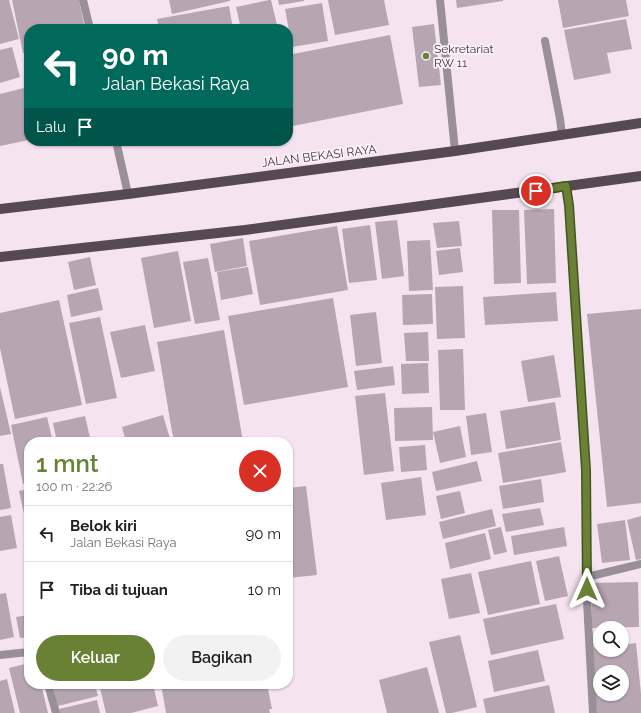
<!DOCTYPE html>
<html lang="id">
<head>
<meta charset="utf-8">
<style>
  :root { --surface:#fff; --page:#f2f2f2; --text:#202124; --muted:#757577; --line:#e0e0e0; --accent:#688134 }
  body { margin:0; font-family:Raleway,sans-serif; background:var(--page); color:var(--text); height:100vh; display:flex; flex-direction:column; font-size:15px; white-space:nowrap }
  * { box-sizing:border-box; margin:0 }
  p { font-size:13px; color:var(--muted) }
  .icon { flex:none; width:22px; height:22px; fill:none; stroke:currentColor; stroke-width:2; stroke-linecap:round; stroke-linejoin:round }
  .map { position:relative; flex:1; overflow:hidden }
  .details { position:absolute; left:24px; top:437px; width:269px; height:252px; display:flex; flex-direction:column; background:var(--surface); border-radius:16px; box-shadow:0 1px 3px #0004 }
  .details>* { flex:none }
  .top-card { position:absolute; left:24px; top:24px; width:269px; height:122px; border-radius:16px; box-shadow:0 1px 3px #0004; background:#00695c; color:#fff; overflow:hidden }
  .fabs { position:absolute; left:593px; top:621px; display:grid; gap:8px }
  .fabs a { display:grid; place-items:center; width:36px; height:36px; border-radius:50%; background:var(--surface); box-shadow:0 1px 3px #0004; font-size:20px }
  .pin { position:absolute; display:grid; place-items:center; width:34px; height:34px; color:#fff; margin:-17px; border:2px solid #fff; border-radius:50%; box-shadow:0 1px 4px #0007 }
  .me { position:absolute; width:44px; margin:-22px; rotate:0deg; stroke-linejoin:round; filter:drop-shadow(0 0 3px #0008) }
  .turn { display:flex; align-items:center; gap:14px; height:84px; padding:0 12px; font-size:18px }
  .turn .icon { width:52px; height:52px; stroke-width:2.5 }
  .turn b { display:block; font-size:28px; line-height:34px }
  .then { display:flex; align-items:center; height:38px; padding:0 12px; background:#0003; gap:8px; font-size:15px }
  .round { display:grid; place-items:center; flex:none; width:42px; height:42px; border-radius:21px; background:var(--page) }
  .head { display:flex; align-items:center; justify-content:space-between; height:68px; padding:0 12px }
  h1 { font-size:24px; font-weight:600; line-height:30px; color:var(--accent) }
  .primary-button { display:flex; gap:8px; margin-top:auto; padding:8px 12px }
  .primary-button a { flex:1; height:46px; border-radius:24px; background:var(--accent); color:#fff; font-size:16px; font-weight:600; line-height:46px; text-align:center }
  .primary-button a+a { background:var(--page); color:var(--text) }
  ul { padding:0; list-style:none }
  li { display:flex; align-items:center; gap:12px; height:56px; padding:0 12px; border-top:1px solid var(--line) }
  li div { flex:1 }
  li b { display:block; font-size:15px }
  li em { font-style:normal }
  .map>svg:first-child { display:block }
  .building { fill:#b7a6b2; fill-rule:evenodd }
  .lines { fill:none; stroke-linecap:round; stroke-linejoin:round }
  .lane { stroke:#989096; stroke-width:8 }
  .street { stroke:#989096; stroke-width:8 }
  .primary { stroke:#564953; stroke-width:10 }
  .route-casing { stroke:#445422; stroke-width:10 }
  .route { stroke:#688134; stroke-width:7 }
  .poi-dot { fill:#688134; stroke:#fdf2fa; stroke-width:1.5 }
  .labels { text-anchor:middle; stroke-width:3.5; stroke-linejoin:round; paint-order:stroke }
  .poi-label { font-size:12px; fill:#40383e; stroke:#fdf2fa; text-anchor:start }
  .street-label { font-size:12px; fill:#40383e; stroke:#fdf2fa }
</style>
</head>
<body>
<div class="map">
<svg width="641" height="713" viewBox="0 0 641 713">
  <rect width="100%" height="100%" fill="#f5e3f0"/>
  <path class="building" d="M 0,0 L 9,0 L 19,39 L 0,44 Z
    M 12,0 L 79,0 L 85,29 L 29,29 L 29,52 L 23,53 Z
    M 169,0 L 230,0 L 230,1 L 172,14 Z
    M 269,0 L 271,0 L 278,29 L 241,29 L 236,7 Z
    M 278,0 L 304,0 L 304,1 L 279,5 Z
    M 328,0 L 384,0 L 389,25 L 335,35 Z
    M 456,0 L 503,0 L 503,1 L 457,8 Z
    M 558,0 L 626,0 L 629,16 L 563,28 Z
    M 322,3 L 328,41 L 292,47 L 285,9 Z
    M 229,6 L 233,29 L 159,29 L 157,19 Z
    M 626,19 L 632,49 L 607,53 L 611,73 L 574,80 L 564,30 Z
    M 434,24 L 441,85 L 419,87 L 412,27 Z
    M 390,35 L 403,104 L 288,127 L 288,55 Z
    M 12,47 L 20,77 L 0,83 L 0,50 Z
    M 28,87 L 29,94 L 29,140 L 0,146 L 0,94 Z
    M 554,209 L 556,283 L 527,284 L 524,210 Z
    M 492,210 L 519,210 L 521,283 L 494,284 Z
    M 397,220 L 404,276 L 382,279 L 375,222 Z
    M 459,221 L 462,246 L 437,248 L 433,223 Z
    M 370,225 L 377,280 L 349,283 L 342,229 Z
    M 337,226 L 348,290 L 260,305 L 249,241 Z
    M 243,238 L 247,266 L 215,272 L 210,244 Z
    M 430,240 L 433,290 L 409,291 L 407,241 Z
    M 460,248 L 463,272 L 439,275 L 436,251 Z
    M 178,251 L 191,321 L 154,328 L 141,258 Z
    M 90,257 L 96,285 L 74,290 L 68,262 Z
    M 208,258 L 220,320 L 195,324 L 183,262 Z
    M 248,267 L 253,294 L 221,300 L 217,272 Z
    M 463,286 L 465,338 L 437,339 L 435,287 Z
    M 98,288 L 103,310 L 71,317 L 67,295 Z
    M 556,292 L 558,321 L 485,325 L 483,297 Z
    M 432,294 L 433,324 L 403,325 L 402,295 Z
    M 333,298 L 348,387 L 244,405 L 228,316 Z
    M 59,300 L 82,405 L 15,419 L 0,348 L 0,313 Z
    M 641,309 L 641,503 L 607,507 L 587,314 Z
    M 376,312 L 382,363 L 356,366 L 350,315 Z
    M 100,317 L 117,398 L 86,404 L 69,323 Z
    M 145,325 L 155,371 L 121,378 L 110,332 Z
    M 224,330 L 243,442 L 175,442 L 172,432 L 157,342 Z
    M 428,332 L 429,361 L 406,361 L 404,333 Z
    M 463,349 L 465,410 L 440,410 L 438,350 Z
    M 554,355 L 561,397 L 528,402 L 521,361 Z
    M 428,363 L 429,393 L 402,394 L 401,364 Z
    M 393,366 L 395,385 L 357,390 L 354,371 Z
    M 0,387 L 11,434 L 0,436 Z
    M 385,393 L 394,471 L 364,475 L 355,396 Z
    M 555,402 L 561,440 L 506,449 L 500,411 Z
    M 432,407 L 433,440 L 395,441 L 394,408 Z
    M 486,413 L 492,452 L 471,455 L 466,416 Z
    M 163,415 L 171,442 L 126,442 L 122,427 Z
    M 85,416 L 91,442 L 57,442 L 53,423 Z
    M 47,417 L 53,442 L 29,442 L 29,483 L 23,484 L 11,425 Z
    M 460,426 L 466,457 L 440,463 L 433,432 Z
    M 561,442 L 566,472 L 503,483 L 498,453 Z
    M 425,445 L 427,470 L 401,472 L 399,447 Z
    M 477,461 L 482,481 L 436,491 L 432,472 Z
    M 0,464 L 3,464 L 11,508 L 0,510 Z
    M 421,477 L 426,515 L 386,520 L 381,483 Z
    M 541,479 L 544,502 L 503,509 L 499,486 Z
    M 306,486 L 317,575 L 288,578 L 288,488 Z
    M 29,489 L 29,532 L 28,532 L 19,491 Z
    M 460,491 L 465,513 L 441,519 L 436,496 Z
    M 540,508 L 544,525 L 506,532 L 502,514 Z
    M 492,509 L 496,526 L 443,539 L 439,522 Z
    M 11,515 L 17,548 L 0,551 L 0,517 Z
    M 641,516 L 641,559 L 636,560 L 627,520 Z
    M 625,520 L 630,560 L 602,563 L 597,524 Z
    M 501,527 L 507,552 L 494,555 L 488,530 Z
    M 564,527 L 567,546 L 514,555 L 511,536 Z
    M 485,533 L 491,559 L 450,569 L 445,543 Z
    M 559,556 L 568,596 L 545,601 L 536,561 Z
    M 531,561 L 540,604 L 488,615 L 478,572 Z
    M 471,573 L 480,613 L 449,619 L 441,579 Z
    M 638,582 L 639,627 L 592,628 L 591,583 Z
    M 6,593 L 14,637 L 0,640 L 0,594 Z
    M 556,604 L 564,639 L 491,655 L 483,619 Z
    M 29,615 L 29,637 L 20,638 L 16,617 Z
    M 460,635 L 477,707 L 452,713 L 446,713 L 429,642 Z
    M 636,643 L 641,694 L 641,713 L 597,713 L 590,648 L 600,647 L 600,650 L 622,650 L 622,645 ZM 600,672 L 622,672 L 622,694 L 600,694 Z
    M 538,650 L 545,681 L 494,692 L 488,661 Z
    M 29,663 L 29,684 L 41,684 L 48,713 L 20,713 L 9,668 Z
    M 427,667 L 439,713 L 387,713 L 379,680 Z
    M 7,679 L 15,713 L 0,713 L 0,681 Z
    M 52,684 L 95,684 L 98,696 L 58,706 Z
    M 99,684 L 153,684 L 158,706 L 131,713 L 106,713 Z
    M 161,684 L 267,684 L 272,709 L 269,709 L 270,713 L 166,713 Z
    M 549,685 L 555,713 L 486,713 L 483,699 Z
    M 97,700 L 100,713 L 60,713 L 59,709 Z"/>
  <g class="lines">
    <path class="lane" d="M 545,41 L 560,119 L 562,135"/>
    <path class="street" d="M 83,0 L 90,29
      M 440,0 L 455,151
      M 116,141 L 128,194
      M 566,186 L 569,205 L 586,470 L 587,601 L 593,713
      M 587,577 L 641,564
      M 0,655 L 29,652
      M 48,684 L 56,713"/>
    <path class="primary" d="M 0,209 L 128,194 L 455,151 L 641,123
      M 0,257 L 245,230 L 641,176"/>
  </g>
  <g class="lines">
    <defs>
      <path id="route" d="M 536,191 L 566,186 L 569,205 L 586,470 L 587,589"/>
    </defs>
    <use href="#route" class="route-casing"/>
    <use href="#route" class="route"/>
  </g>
  <circle class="poi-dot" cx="426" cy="56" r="4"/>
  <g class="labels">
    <g class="poi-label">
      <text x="434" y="53">Sekretariat<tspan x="434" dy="14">RW 11</tspan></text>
    </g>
    <g class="street-label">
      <text transform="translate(319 156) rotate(-7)" y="4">JALAN BEKASI RAYA</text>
    </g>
  </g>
</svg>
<div class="fabs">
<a><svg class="icon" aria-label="search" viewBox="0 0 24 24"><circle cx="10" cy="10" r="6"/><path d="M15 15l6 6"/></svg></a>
<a><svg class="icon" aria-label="layers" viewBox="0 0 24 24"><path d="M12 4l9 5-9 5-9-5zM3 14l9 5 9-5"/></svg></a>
</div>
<div class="pin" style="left:536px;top:191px;background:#d93025"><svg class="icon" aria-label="arrive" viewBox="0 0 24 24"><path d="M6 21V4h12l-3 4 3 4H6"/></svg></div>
<svg class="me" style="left:587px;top:589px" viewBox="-20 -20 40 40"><path d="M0-17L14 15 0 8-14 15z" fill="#688134" stroke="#fff" stroke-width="4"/></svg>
<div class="top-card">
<div class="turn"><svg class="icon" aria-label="left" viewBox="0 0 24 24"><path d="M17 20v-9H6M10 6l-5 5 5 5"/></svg><div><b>90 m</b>Jalan Bekasi Raya</div></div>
<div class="then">Lalu<svg class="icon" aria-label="arrive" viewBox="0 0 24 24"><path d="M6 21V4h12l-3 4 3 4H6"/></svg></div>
</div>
<section class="details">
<div class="head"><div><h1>1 mnt</h1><p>100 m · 22:26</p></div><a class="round" style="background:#d93025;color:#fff"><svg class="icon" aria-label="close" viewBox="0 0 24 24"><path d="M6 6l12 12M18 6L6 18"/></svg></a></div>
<ul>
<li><svg class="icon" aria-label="left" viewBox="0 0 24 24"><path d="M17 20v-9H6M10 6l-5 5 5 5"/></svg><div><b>Belok kiri</b><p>Jalan Bekasi Raya</p></div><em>90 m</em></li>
<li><svg class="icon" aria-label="arrive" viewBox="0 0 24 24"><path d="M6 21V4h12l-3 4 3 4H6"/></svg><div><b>Tiba di tujuan</b></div><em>10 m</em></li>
</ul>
<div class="primary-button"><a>Keluar</a><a>Bagikan</a></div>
</section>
</div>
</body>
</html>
